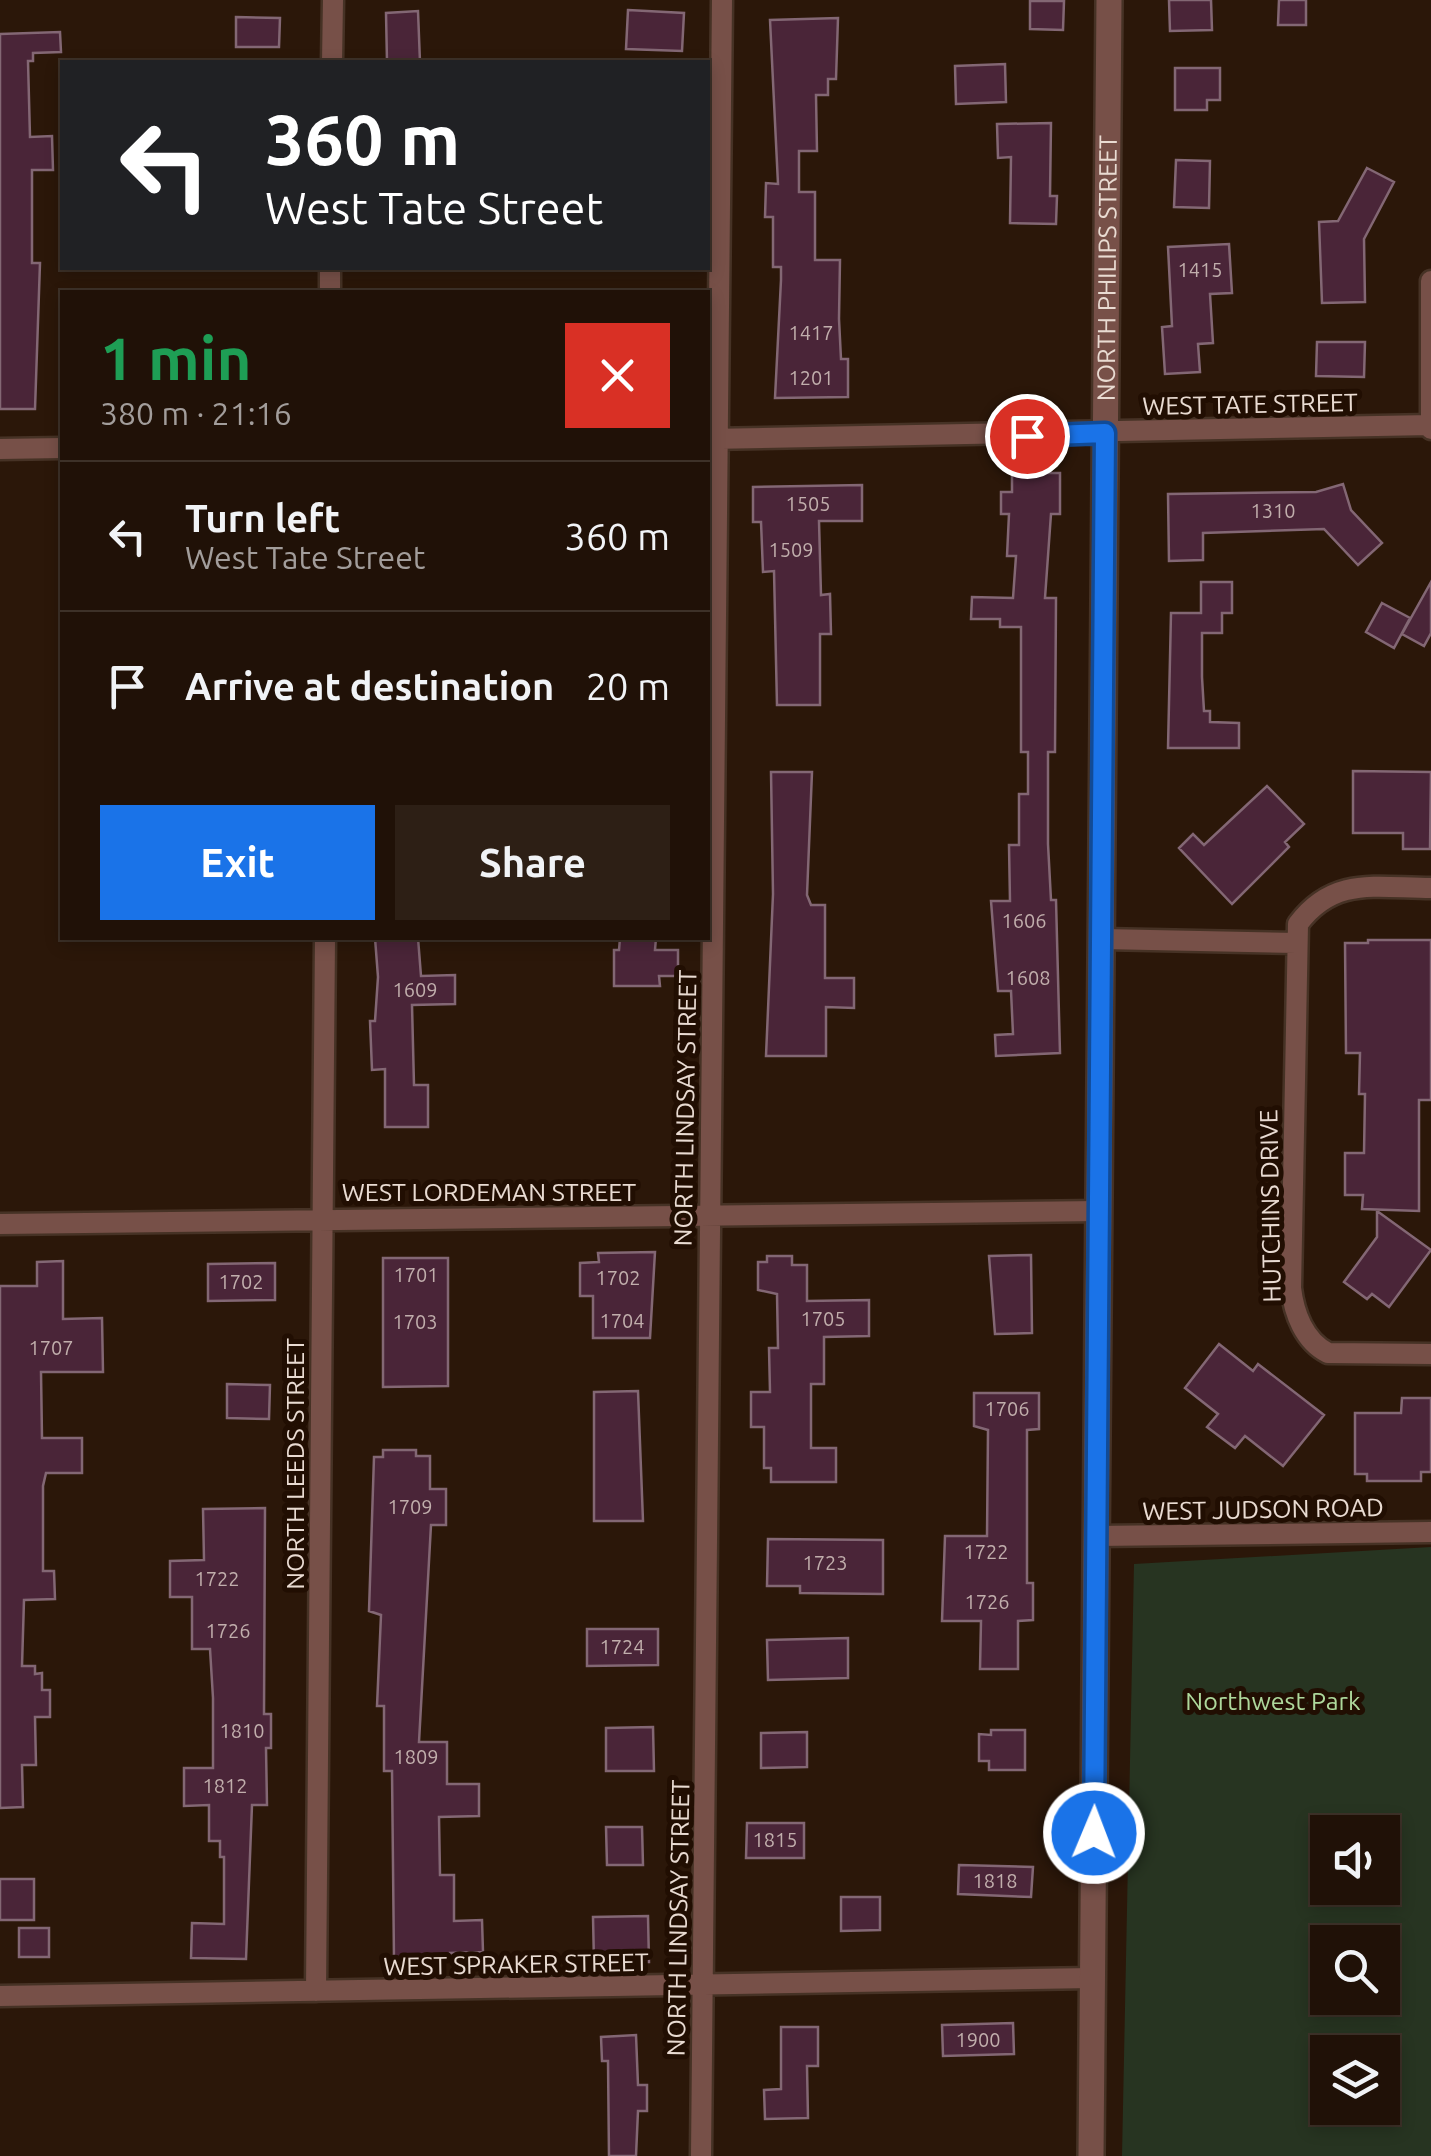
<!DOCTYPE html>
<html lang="en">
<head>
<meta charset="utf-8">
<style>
  :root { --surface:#201107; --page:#2d1f15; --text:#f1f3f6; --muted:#a29d9b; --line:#3d3128; --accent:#1a73e8 }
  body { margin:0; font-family:Ubuntu,sans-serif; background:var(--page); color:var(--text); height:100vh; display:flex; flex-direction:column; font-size:38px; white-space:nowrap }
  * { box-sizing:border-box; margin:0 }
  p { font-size:32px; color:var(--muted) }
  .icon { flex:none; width:55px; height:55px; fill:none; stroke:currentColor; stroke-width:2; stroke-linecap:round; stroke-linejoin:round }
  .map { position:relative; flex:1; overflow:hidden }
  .drawer { position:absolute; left:60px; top:290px; width:650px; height:650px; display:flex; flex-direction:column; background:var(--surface); border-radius:0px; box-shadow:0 5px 15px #0003,0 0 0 2px var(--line) }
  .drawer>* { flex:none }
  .guide { position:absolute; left:60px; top:60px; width:650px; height:210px; border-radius:0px; box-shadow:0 5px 15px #0003,0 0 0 2px var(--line); background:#202124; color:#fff; overflow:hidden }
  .buttons { position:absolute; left:1310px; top:1815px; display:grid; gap:20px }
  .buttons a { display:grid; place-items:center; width:90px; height:90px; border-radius:0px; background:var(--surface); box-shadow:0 5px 15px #0003,0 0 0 2px var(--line); font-size:50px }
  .pin { position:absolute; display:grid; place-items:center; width:85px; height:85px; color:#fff; margin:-42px; border:5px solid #fff; border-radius:50%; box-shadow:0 2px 10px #0007 }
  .me { position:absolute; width:110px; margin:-55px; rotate:1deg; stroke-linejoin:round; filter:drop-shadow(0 0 8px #0008) }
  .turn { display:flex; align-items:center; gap:35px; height:210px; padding:0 40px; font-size:45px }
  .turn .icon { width:130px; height:130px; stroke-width:2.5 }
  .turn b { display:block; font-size:70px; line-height:85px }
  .round { display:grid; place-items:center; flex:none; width:105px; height:105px; border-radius:0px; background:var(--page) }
  .overview { display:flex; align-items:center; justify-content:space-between; height:170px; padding:0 40px }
  h1 { font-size:60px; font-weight:700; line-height:75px; color:#1e9e55 }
  .cta { display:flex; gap:20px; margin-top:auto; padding:20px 40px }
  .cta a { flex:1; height:115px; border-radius:0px; background:var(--accent); color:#fff; font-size:40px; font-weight:700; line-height:115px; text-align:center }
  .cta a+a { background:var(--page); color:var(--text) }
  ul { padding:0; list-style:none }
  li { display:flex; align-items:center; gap:30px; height:150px; padding:0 40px; border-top:2px solid var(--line) }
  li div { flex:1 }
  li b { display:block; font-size:38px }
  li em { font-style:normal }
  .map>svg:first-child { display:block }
  .green { fill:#273421; fill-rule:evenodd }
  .building { fill:#4a2538; stroke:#836774; stroke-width:2.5 }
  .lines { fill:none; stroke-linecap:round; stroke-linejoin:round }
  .minor-casing { stroke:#463225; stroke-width:25 }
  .tertiary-casing { stroke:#463225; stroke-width:30 }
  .minor { stroke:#775048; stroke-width:20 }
  .tertiary { stroke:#775048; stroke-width:25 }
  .route-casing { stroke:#114b97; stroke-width:25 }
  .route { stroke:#1a73e8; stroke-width:18 }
  .labels { text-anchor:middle; stroke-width:10; stroke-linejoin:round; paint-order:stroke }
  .number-label { font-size:20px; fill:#c1aeac }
  .street-label { font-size:25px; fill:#e9dbd2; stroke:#210e02 }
  .park-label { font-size:25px; fill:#aed89c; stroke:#210e02 }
</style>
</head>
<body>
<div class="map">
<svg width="1431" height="2156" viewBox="0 0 1431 2156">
  <rect width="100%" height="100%" fill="#2b1709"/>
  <path class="green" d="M 1431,1547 L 1431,2156 L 1122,2156 L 1134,1564 ZM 1382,1832 L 1382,1888 L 1328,1888 L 1328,1832 ZM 1328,1942 L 1382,1942 L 1382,1998 L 1328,1998 ZM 1328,2052 L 1382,2052 L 1382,2108 L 1328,2108 Z"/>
  <path class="building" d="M 1169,0 L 1211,0 L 1212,30 L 1170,31 Z
    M 1279,0 L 1306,0 L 1306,25 L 1278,25 Z
    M 1030,1 L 1064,1 L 1063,30 L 1030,29 Z
    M 628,10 L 684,13 L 682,51 L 626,49 Z
    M 418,11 L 420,62 L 387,62 L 386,13 Z
    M 236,17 L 280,18 L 279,47 L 236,47 Z
    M 838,18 L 836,79 L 828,79 L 828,95 L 816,95 L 817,151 L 799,151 L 799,192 L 815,192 L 815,260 L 840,260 L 839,319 L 841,359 L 848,359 L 848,397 L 775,398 L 781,280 L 781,267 L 773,267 L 773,217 L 765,217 L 766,183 L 778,184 L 770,20 Z
    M 60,32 L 61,52 L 33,53 L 33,61 L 28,61 L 30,137 L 52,136 L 53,170 L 32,170 L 32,263 L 40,263 L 35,409 L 0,409 L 0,34 Z
    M 1005,64 L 1006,102 L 956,104 L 955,66 Z
    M 1175,68 L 1220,68 L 1220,100 L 1207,100 L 1207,110 L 1175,110 Z
    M 1051,123 L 1050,196 L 1057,196 L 1056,224 L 1010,223 L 1011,157 L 998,158 L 997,124 Z
    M 1176,160 L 1210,161 L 1209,208 L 1174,207 Z
    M 1367,168 L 1394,182 L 1364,239 L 1365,302 L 1322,303 L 1319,222 L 1338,221 Z
    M 1229,244 L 1232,293 L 1210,294 L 1213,343 L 1198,344 L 1200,372 L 1165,374 L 1162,327 L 1172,326 L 1168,247 Z
    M 1317,342 L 1365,342 L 1364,377 L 1316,376 Z
    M 1012,473 L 1060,473 L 1060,514 L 1051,514 L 1045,598 L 1056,598 L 1055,752 L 1048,752 L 1048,844 L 1051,900 L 1056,900 L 1060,1053 L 996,1056 L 995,1035 L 1013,1034 L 1011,991 L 998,991 L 991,901 L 1010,901 L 1009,845 L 1019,845 L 1019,794 L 1028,794 L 1028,752 L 1021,752 L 1021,627 L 1000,627 L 1000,619 L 971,619 L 972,597 L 1013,598 L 1016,556 L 1007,556 L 1009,514 L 1001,514 L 1001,492 L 1012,492 Z
    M 1343,484 L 1351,510 L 1382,543 L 1358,565 L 1324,529 L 1203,533 L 1203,560 L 1169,561 L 1168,494 L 1316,492 Z
    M 862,485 L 862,521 L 819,521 L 821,595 L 830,594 L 831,634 L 820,634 L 820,705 L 777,705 L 774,571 L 763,572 L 761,522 L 753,522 L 753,487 Z
    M 1201,582 L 1232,582 L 1232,613 L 1222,613 L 1222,633 L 1202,633 L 1202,677 L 1204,711 L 1210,711 L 1210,722 L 1239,723 L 1239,748 L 1168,748 L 1171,613 L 1201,613 Z
    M 1431,582 L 1431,633 L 1424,646 L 1402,634 Z
    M 1382,603 L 1410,618 L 1394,648 L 1366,632 Z
    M 1353,771 L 1431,772 L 1430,849 L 1403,849 L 1403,833 L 1353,833 Z
    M 771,772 L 812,772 L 807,895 L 811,905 L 825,905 L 825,978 L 854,978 L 854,1008 L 826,1007 L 826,1056 L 766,1056 L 773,894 Z
    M 1267,786 L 1304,824 L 1285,842 L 1289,847 L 1232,904 L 1179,848 L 1193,834 L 1204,845 Z
    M 375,938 L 418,938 L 421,976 L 455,975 L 455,1004 L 412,1005 L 414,1085 L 428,1085 L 428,1127 L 385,1127 L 385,1069 L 372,1070 L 370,1021 L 375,1021 L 378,977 Z
    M 620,938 L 656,938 L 655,950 L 678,950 L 678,976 L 659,976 L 660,986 L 614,986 L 614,950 L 619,950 Z
    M 1368,940 L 1431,940 L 1431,1100 L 1419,1100 L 1419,1211 L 1362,1209 L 1363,1195 L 1345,1195 L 1345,1153 L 1364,1153 L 1365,1094 L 1359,1094 L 1360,1053 L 1346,1053 L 1345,943 L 1368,943 Z
    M 1377,1211 L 1431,1250 L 1389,1307 L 1372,1294 L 1367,1299 L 1344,1282 L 1377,1237 Z
    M 655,1252 L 650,1338 L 593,1338 L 593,1296 L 580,1296 L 580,1263 L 599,1262 L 598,1253 Z
    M 1031,1255 L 1032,1333 L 995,1334 L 989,1256 Z
    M 767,1256 L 792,1256 L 792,1265 L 807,1265 L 807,1301 L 869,1300 L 869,1336 L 824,1337 L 824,1384 L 811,1384 L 811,1448 L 836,1448 L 836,1482 L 771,1482 L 771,1468 L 764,1468 L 764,1427 L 751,1427 L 751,1392 L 770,1392 L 769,1348 L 778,1348 L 777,1294 L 758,1290 L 758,1262 L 767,1262 Z
    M 383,1258 L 448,1258 L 448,1386 L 383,1387 Z
    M 63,1261 L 63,1319 L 102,1318 L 103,1372 L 41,1372 L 42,1438 L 82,1438 L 82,1473 L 46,1473 L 43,1486 L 43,1571 L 54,1571 L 55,1599 L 24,1600 L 22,1666 L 35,1666 L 35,1674 L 42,1673 L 42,1690 L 50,1690 L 50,1717 L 35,1717 L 36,1765 L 22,1765 L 23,1807 L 0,1808 L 0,1286 L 37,1286 L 37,1262 Z
    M 275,1263 L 275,1300 L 208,1301 L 208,1264 Z
    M 1219,1344 L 1253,1371 L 1258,1364 L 1324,1415 L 1283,1466 L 1245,1436 L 1235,1448 L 1207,1427 L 1218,1414 L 1185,1388 Z
    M 227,1384 L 270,1385 L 269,1419 L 227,1418 Z
    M 638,1391 L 643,1521 L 594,1521 L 594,1392 Z
    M 974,1393 L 1039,1393 L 1039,1429 L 1027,1430 L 1027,1583 L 1033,1583 L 1033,1620 L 1018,1621 L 1018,1669 L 980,1669 L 981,1621 L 942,1621 L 945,1536 L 987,1536 L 988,1430 L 974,1426 Z
    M 1402,1398 L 1431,1398 L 1431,1472 L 1421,1472 L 1421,1481 L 1367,1481 L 1367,1474 L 1355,1474 L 1355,1413 L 1401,1413 Z
    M 383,1450 L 416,1450 L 416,1456 L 430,1456 L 430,1489 L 446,1489 L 446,1525 L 431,1525 L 419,1742 L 447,1742 L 447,1784 L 479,1784 L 479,1816 L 439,1817 L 440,1875 L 454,1875 L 454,1921 L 482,1920 L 483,1952 L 450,1953 L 451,1959 L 394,1960 L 392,1771 L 384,1771 L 384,1706 L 377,1706 L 381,1615 L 369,1611 L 374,1457 L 383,1457 Z
    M 265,1508 L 264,1714 L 271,1714 L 271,1748 L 266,1748 L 267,1805 L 252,1805 L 246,1959 L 191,1958 L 192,1923 L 224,1924 L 224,1857 L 220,1857 L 220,1841 L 209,1841 L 209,1805 L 184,1806 L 184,1768 L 213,1768 L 213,1698 L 210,1649 L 192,1649 L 192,1597 L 170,1597 L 170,1561 L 204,1560 L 203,1509 Z
    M 768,1539 L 883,1540 L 883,1594 L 800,1593 L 800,1586 L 767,1586 Z
    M 587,1629 L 658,1629 L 658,1665 L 587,1666 Z
    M 848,1638 L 848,1678 L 768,1680 L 767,1640 Z
    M 653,1727 L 654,1771 L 606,1771 L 606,1728 Z
    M 991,1730 L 1025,1730 L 1025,1770 L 989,1770 L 989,1761 L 979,1761 L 979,1734 L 991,1735 Z
    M 807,1732 L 807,1767 L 761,1768 L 761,1733 Z
    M 747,1823 L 804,1823 L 804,1858 L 746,1858 Z
    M 606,1827 L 642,1827 L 643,1865 L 607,1865 Z
    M 959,1865 L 1033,1867 L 1031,1897 L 958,1894 Z
    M 0,1879 L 34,1879 L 34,1920 L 0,1920 Z
    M 841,1897 L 880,1897 L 880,1930 L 841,1931 Z
    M 648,1916 L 649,1962 L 594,1963 L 593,1917 Z
    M 19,1928 L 49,1928 L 49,1957 L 19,1957 Z
    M 1013,2023 L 1014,2054 L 943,2056 L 942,2025 Z
    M 781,2027 L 818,2027 L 818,2066 L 807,2066 L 808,2118 L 765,2119 L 764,2090 L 781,2089 Z
    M 636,2035 L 638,2085 L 647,2085 L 647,2111 L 638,2111 L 636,2156 L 609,2156 L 608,2061 L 602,2061 L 601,2037 Z"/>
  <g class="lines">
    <defs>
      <path id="minor" d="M 332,62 L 333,0
        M 1431,281 L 1431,429
        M 330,292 L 330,268
        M 708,439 L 1431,425
        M 0,449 L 62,448
        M 1431,888 C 1376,888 1334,876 1298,924 L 1291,1288 C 1294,1313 1304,1341 1328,1353 L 1431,1354
        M 1102,939 L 1296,943
        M 0,1224 L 1099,1211
        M 1096,1536 L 1431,1532
        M 316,1991 L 325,938
        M 0,1996 L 1092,1978
        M 701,2156 L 722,0"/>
      <g id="tertiary">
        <path id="s1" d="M 1091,2156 L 1109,0"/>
      </g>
    </defs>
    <use href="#minor" class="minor-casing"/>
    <use href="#tertiary" class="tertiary-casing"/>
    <use href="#minor" class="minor"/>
    <use href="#tertiary" class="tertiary"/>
  </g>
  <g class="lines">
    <defs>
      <path id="route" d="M 1027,436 L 1105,433 L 1094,1833"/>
    </defs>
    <use href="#route" class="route-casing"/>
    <use href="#route" class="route"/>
  </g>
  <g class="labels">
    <g class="number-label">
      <text x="1200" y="277">1415</text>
      <text x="811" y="340">1417</text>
      <text x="811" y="385">1201</text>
      <text x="808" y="511">1505</text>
      <text x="1273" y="518">1310</text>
      <text x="791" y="557">1509</text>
      <text x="1024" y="928">1606</text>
      <text x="1028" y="985">1608</text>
      <text x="415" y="997">1609</text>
      <text x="416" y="1282">1701</text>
      <text x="618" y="1285">1702</text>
      <text x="241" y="1289">1702</text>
      <text x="823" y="1326">1705</text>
      <text x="622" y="1328">1704</text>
      <text x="415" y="1329">1703</text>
      <text x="51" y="1355">1707</text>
      <text x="1007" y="1416">1706</text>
      <text x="410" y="1514">1709</text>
      <text x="986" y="1559">1722</text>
      <text x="825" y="1570">1723</text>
      <text x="217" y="1586">1722</text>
      <text x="987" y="1609">1726</text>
      <text x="228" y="1638">1726</text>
      <text x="622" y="1654">1724</text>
      <text x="242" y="1738">1810</text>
      <text x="416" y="1764">1809</text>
      <text x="225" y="1793">1812</text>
      <text x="775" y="1847">1815</text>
      <text x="995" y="1888">1818</text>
      <text x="978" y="2047">1900</text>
    </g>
    <g class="street-label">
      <text dy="9" stroke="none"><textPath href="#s1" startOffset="1888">NORTH PHILIPS STREET</textPath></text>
      <text transform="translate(1250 404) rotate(-1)" y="9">WEST TATE STREET</text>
      <text transform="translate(685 1108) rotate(-89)" y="9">NORTH LINDSAY STREET</text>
      <text x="489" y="1201">WEST LORDEMAN STREET</text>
      <text transform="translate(1270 1206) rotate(-91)" y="9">HUTCHINS DRIVE</text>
      <text transform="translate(295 1464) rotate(-90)" y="9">NORTH LEEDS STREET</text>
      <text transform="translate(1263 1509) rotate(-1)" y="9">WEST JUDSON ROAD</text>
      <text transform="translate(678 1918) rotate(-89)" y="9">NORTH LINDSAY STREET</text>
      <text transform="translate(516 1964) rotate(-1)" y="9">WEST SPRAKER STREET</text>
    </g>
    <g class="park-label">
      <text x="1273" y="1710">Northwest Park</text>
    </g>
  </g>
</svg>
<div class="buttons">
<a><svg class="icon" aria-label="sound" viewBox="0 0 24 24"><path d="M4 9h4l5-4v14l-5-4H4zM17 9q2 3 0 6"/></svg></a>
<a><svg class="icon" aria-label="search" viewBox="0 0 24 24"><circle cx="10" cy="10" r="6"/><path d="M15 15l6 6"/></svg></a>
<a><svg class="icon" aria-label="layers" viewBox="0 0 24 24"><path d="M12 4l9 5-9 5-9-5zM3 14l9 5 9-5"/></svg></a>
</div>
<div class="pin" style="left:1027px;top:436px;background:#d93025"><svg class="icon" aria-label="arrive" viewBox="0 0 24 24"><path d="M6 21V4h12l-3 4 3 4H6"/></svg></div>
<svg class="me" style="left:1094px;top:1833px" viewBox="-20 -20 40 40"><circle r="17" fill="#1a73e8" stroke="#fff" stroke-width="3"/><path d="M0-11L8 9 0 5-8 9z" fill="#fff"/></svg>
<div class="guide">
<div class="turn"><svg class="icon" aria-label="left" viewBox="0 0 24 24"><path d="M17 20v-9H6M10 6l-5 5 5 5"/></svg><div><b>360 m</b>West Tate Street</div></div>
</div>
<section class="drawer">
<div class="overview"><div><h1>1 min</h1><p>380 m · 21:16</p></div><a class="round" style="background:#d93025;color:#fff"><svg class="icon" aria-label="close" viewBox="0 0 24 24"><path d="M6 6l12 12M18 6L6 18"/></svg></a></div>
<ul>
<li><svg class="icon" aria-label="left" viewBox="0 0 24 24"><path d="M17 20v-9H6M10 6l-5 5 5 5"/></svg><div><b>Turn left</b><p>West Tate Street</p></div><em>360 m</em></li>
<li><svg class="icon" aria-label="arrive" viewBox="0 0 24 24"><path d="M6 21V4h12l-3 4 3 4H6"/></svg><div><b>Arrive at destination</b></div><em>20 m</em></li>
</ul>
<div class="cta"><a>Exit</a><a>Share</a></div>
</section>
</div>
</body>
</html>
